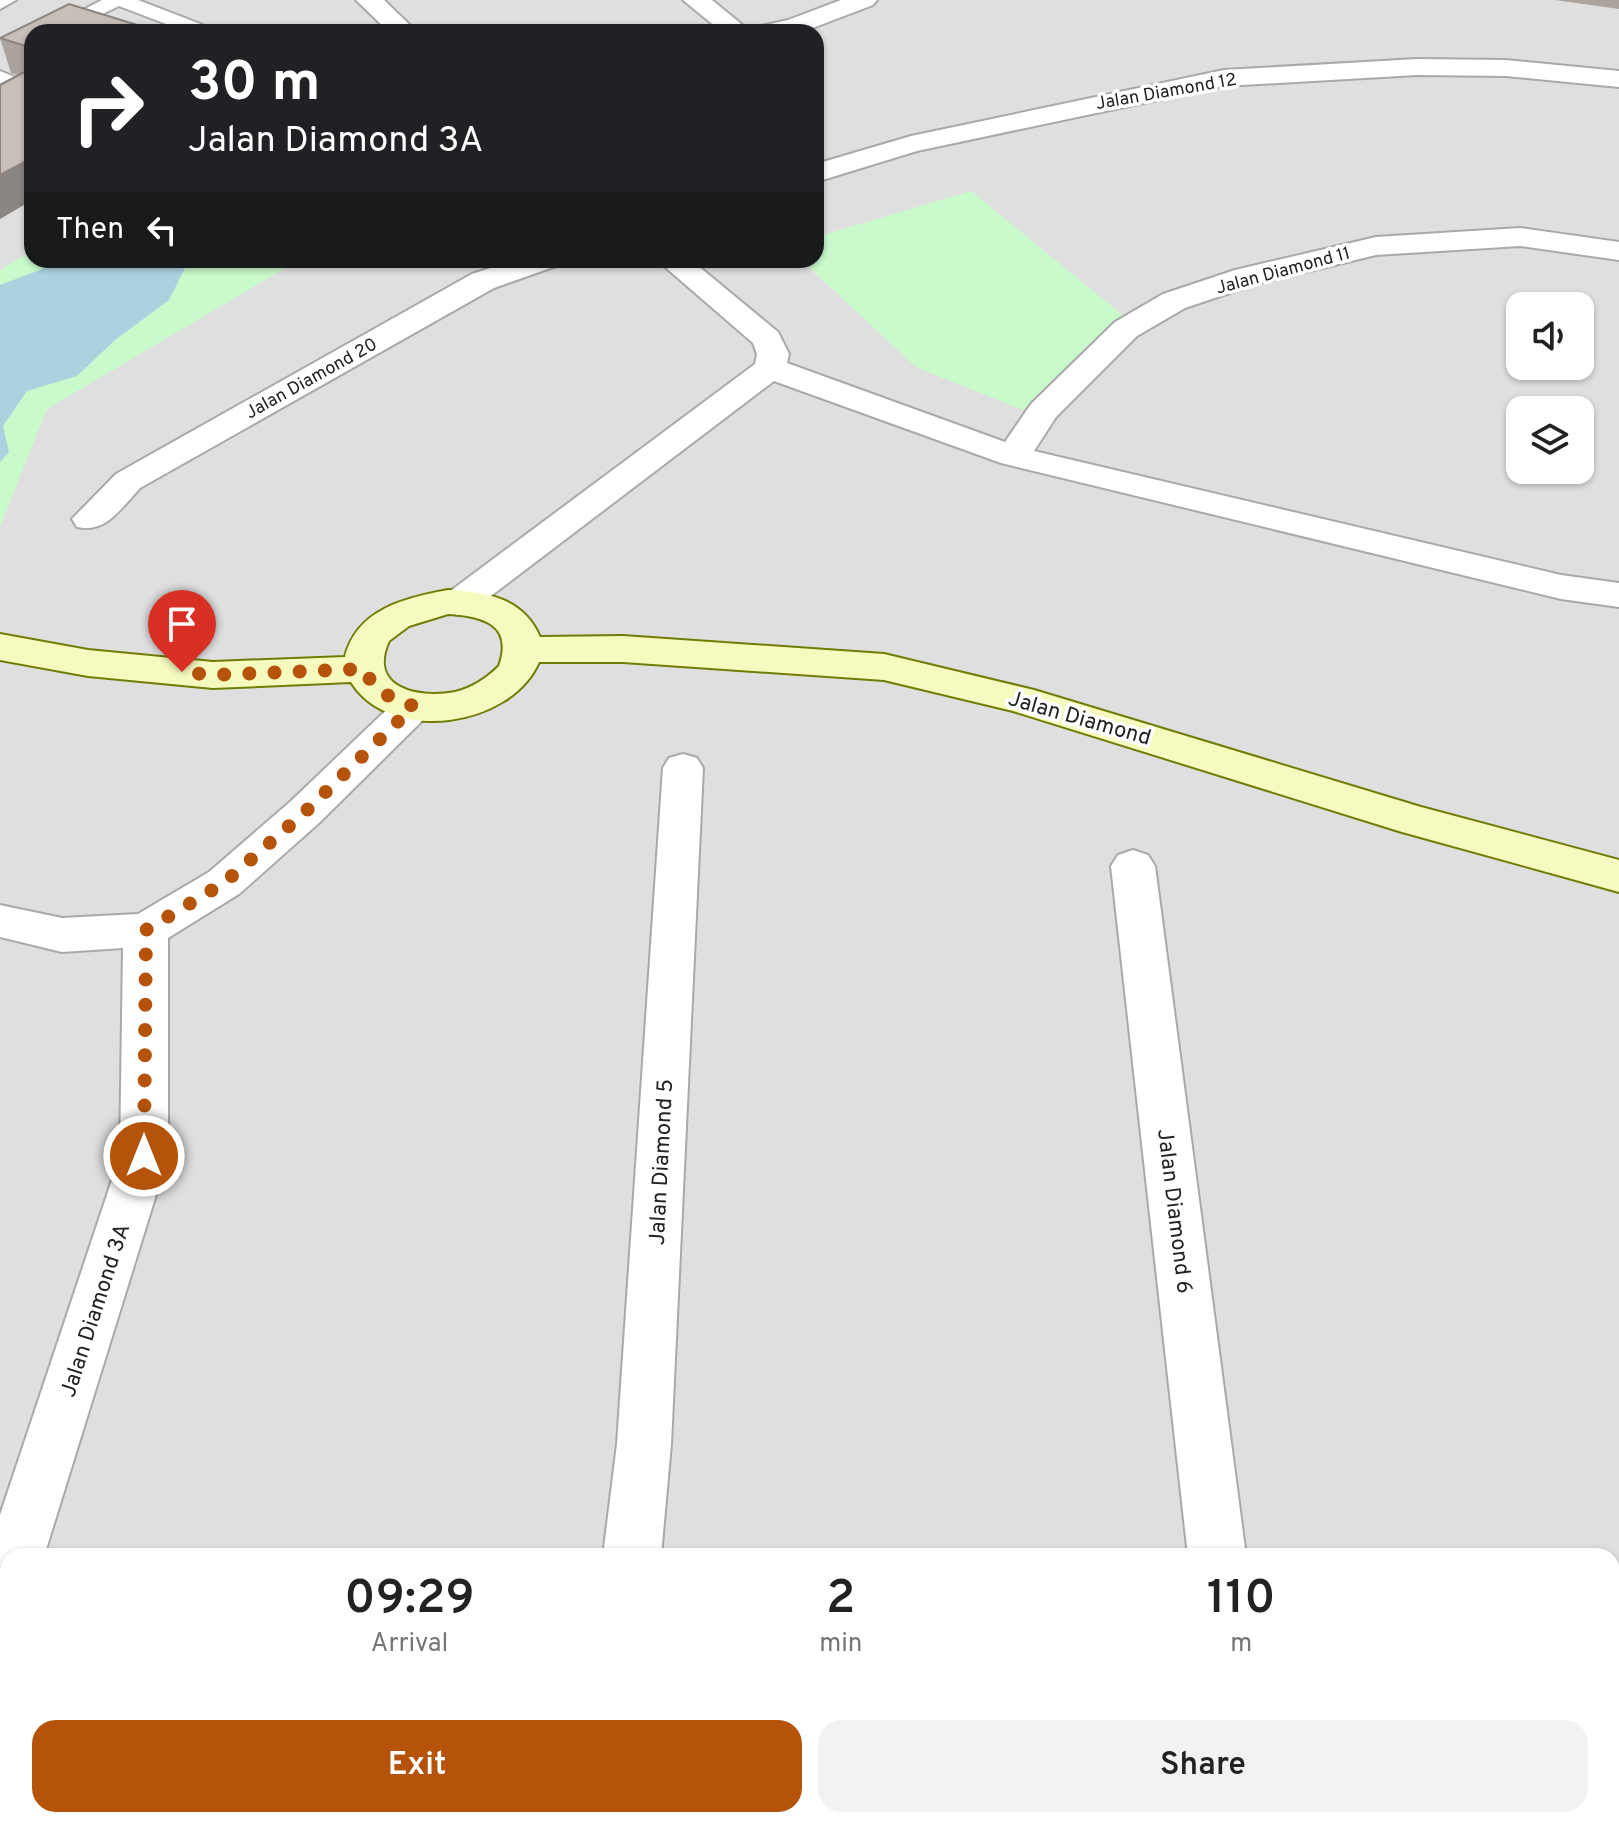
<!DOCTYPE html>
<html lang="en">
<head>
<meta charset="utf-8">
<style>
  :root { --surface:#fff; --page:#f2f2f2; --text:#222; --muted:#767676; --accent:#b45309 }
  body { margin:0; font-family:Overpass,sans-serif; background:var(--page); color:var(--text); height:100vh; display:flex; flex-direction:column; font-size:30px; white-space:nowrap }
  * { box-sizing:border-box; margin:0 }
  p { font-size:26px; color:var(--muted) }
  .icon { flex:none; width:44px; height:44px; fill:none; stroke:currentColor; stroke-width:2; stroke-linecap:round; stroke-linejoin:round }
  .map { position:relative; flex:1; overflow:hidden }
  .side { position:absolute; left:0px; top:1548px; width:1620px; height:280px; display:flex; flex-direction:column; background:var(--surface); border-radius:24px 24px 0 0; box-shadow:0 2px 6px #0004 }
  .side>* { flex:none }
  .hud { position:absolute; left:24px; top:24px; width:800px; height:244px; border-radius:24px; box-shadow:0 2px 6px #0004; background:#202124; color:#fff; overflow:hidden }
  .buttons { position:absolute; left:1506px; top:292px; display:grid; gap:16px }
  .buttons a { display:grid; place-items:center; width:88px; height:88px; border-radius:16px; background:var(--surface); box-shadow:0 2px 6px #0004; font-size:40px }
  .pin { position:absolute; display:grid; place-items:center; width:68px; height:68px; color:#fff; margin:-82px -34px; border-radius:50% 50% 50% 0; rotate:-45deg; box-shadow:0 0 8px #0007 }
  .pin .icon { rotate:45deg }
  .me { position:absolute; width:88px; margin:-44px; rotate:0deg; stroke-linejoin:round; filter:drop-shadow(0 0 6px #0008) }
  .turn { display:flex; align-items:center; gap:28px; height:168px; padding:0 32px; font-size:36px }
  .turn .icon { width:104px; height:104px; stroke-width:2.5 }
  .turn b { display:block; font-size:56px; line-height:68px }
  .then { display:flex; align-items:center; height:76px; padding:0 32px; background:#0003; gap:16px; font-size:30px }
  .eta { display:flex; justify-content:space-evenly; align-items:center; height:136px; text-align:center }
  .eta b { font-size:48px; font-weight:600; line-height:56px }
  .primary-button { display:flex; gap:16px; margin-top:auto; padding:16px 32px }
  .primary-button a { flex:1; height:92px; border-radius:24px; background:var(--accent); color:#fff; font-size:32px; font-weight:600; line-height:92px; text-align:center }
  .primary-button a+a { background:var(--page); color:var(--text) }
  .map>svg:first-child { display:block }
  .residential { fill:#e0dfdf; fill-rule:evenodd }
  .park { fill:#c8facc }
  .water { fill:#aad3df }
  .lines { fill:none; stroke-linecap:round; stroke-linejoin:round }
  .lane-casing { stroke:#a9a9a9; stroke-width:4 }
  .street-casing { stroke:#a9a9a9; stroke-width:4 }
  .secondary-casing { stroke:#707d05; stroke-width:4 }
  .lane { fill:#fff; fill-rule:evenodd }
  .street { fill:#fff; fill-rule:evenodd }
  .secondary { fill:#f7fabf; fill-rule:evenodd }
  .wall { fill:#aba49e }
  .shaded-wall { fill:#8b8681 }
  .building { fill:#c7bfb8; stroke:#8b8681; stroke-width:2 }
  .route { stroke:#b45309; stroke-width:14; stroke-dasharray:0 25.2 }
  .labels { text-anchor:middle; stroke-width:7; stroke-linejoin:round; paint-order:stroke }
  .far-street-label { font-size:18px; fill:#222; stroke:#fff }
  .street-label { font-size:22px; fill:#222; stroke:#fff }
</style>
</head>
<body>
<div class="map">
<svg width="1619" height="1828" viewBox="0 0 1619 1828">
  <rect width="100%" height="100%" fill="#f2efe9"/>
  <path class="residential" d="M 0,0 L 1619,0 L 1619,1828 L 0,1828 ZM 32,32 L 816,32 L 816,260 L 32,260 ZM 1520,306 L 1580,306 L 1580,366 L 1520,366 ZM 1520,410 L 1580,410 L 1580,470 L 1520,470 ZM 8,1556 L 1612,1556 L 1612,1820 L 8,1820 Z"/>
  <path class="park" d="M 971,191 L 1142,331 L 1048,420 L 916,367 L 801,260 L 816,260 L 816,237 Z
    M 32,251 L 32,260 L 299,260 L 47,409 L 0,527 L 0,270 Z"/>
  <path class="water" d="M 66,260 L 189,260 L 169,300 L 115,340 L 77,376 L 27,391 L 3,426 L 9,452 L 0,462 L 0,285 Z"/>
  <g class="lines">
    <defs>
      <path id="lane" d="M 0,0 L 16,0 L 0,9 Z
        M 102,0 L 138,0 L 203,25 L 205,29 L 203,32 L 187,32 L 119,6 L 65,32 L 41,32 Z
        M 0,71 L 32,84 L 32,104 L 0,117 L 0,104 L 20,93 L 0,84 Z"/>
      <path id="street" d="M 356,0 L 384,0 L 417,32 L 389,32 Z
        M 683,0 L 712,0 L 751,32 L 722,32 Z
        M 841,0 L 877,0 L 873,5 L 802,32 L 753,32 L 757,27 L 788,20 Z
        M 1417,59 L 1506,60 L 1619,71 L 1619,87 L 1506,76 L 1417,75 L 1224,86 L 917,151 L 816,182 L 816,164 L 911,136 L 1224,70 Z
        M 1520,228 L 1619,242 L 1619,260 L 1520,246 L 1376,255 L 1256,284 L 1185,308 L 1137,336 L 1056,417 L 1034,451 L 1561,575 L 1619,583 L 1619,607 L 1561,599 L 1001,463 L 774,381 L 471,611 L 458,615 L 445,611 L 439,603 L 445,595 L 755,364 L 757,354 L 753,343 L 657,260 L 691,260 L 778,332 L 789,354 L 787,363 L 1005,442 L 1031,404 L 1115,322 L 1163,294 L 1235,270 L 1376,237 Z
        M 515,260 L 560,260 L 556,266 L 494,288 L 140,488 C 122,507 106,534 77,527 L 72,519 L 116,474 L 472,274 Z
        M 414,693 L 428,697 L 434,706 L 428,715 L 320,822 L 239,894 L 168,938 L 168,1156 L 44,1556 L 8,1556 L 8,1627 L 0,1631 L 0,1515 L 120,1156 L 123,948 L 62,952 L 0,937 L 0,905 L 62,918 L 138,914 L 209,872 L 290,802 L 400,697 Z
        M 683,754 L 697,758 L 703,768 L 671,1444 L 661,1556 L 603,1556 L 617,1444 L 663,768 L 669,758 Z
        M 1133,850 L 1148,855 L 1155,866 L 1246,1556 L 1188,1556 L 1111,866 L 1118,855 Z
        M 573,1820 L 635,1820 L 634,1828 L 572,1828 Z
        M 1218,1820 L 1280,1820 L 1281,1828 L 1219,1828 Z"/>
      <path id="secondary" d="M 448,590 C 487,592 523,598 540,637 L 623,636 L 884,654 L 1034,690 L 1421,807 L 1619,860 L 1619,892 L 1402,832 L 1013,711 L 884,680 L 623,662 L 539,662 C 511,727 390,745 351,682 L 213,688 L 88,676 L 0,660 L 0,634 L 88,650 L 213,662 L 345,657 C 357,609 405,598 448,590 ZM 448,614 C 482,616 514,624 499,666 C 487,678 472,688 455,692 C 420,699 367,689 389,641 L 409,626 Z"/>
    </defs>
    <use href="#lane" class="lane-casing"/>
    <use href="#street" class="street-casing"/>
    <use href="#secondary" class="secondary-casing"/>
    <use href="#lane" class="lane"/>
    <use href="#street" class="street"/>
    <use href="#secondary" class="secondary"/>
  </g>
  <path class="wall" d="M 1555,0 L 1619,0 L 1619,9 Z
    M 32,32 L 32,200 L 0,219 L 18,75 L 11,73 L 0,38 Z"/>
  <path class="shaded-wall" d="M 32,158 L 32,200 L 0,219 L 0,175 Z"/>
  <path class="building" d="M 69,4 L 160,32 L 32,32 L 32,48 L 0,38 Z
    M 32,68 L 32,158 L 0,175 L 0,85 Z"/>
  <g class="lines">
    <path class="route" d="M 144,1156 L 146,930 L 224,883 L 305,812 L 414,706 C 391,699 374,691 364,669 L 213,675 L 182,672"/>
  </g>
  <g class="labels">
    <g class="far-street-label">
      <text transform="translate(1166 91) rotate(-10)" y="6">Jalan Diamond 12</text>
      <text transform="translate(1283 270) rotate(-15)" y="6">Jalan Diamond 11</text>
      <text transform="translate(311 378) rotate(-29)" y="6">Jalan Diamond 20</text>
    </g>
    <g class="street-label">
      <text transform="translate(1080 717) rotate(16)" y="8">Jalan Diamond</text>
      <text transform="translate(660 1162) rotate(-87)" y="8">Jalan Diamond 5</text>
      <text transform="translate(1176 1211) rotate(83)" y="8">Jalan Diamond 6</text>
      <text transform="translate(94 1310) rotate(-72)" y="8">Jalan Diamond 3A</text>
    </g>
  </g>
</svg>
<div class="buttons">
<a><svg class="icon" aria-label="sound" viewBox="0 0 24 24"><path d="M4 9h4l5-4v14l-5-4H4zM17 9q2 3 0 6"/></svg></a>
<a><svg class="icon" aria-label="layers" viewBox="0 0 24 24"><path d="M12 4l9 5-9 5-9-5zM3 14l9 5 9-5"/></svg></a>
</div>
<div class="pin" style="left:182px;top:672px;background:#d93025"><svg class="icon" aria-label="arrive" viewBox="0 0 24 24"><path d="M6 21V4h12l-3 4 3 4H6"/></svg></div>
<svg class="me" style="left:144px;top:1156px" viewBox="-20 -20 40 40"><circle r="17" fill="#b45309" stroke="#fff" stroke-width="3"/><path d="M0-11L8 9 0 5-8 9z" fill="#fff"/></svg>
<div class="hud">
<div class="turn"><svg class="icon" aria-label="right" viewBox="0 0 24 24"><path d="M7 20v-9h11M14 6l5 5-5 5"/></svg><div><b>30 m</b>Jalan Diamond 3A</div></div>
<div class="then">Then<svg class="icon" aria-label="left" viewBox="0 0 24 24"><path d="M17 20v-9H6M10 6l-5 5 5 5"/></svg></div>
</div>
<section class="side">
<div class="eta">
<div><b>09:29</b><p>Arrival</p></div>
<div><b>2</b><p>min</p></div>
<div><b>110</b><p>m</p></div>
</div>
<div class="primary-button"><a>Exit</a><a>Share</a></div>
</section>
</div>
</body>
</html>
